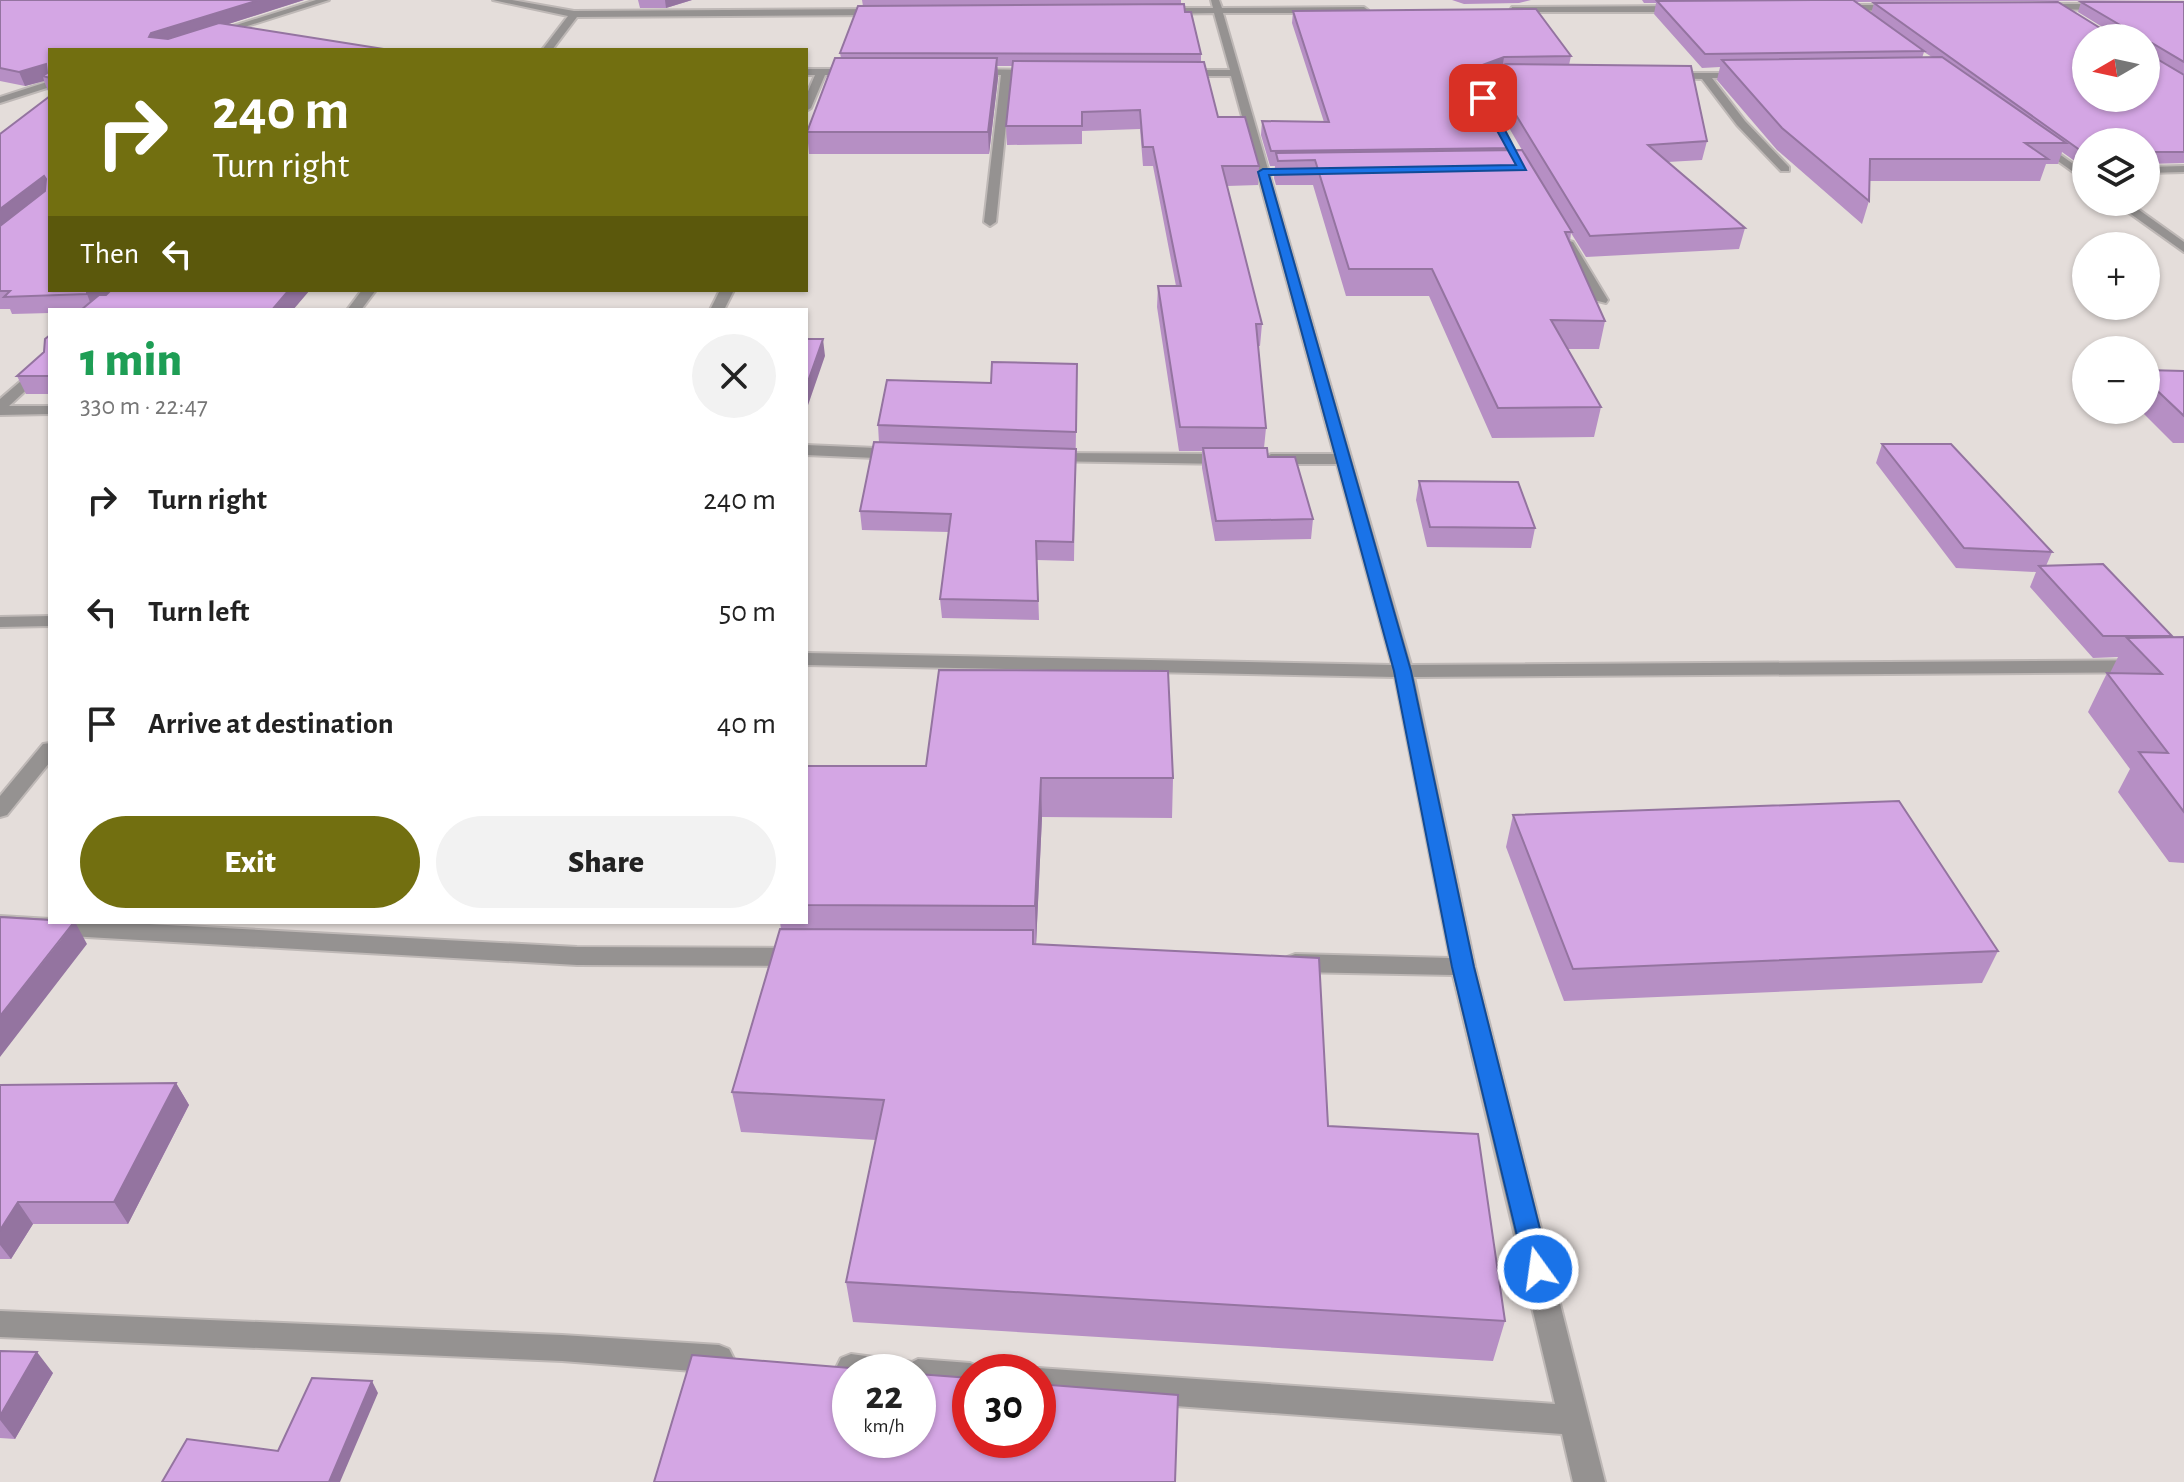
<!DOCTYPE html>
<html lang="en">
<head>
<meta charset="utf-8">
<style>
  :root { --surface:#fff; --page:#f2f2f2; --text:#222; --muted:#767676; --accent:#726f10 }
  body { margin:0; font-family:"Alegreya Sans",sans-serif; background:var(--page); color:var(--text); height:100vh; display:flex; flex-direction:column; font-size:30px; white-space:nowrap }
  * { box-sizing:border-box; margin:0 }
  p { font-size:26px; color:var(--muted) }
  .icon { flex:none; width:44px; height:44px; fill:none; stroke:currentColor; stroke-width:2; stroke-linecap:round; stroke-linejoin:round }
  .map { position:relative; flex:1; overflow:hidden }
  .sheet { position:absolute; left:48px; top:308px; width:760px; height:616px; display:flex; flex-direction:column; background:var(--surface); border-radius:0px; box-shadow:0 2px 6px #0004 }
  .sheet>* { flex:none }
  .hud { position:absolute; left:48px; top:48px; width:760px; height:244px; border-radius:0px; box-shadow:0 2px 6px #0004; background:#726f10; color:#fff; overflow:hidden }
  .needle { width:52px; rotate:261deg }
  .tools { position:absolute; left:2072px; top:24px; display:grid; gap:16px }
  .tools a { display:grid; place-items:center; width:88px; height:88px; border-radius:50%; background:var(--surface); box-shadow:0 2px 6px #0004; font-size:40px }
  .speed { position:absolute; left:832px; top:1354px; display:flex; gap:16px; font-size:40px; font-weight:700; text-align:center }
  .speed>* { display:grid; place-content:center; width:104px; height:104px; border-radius:50%; background:var(--surface); box-shadow:0 2px 6px #0004; line-height:1 }
  .speed small { font-size:20px; font-weight:400 }
  .speed .limit { border:12px solid #d22; background:#fff; color:#111 }
  .pin { position:absolute; display:grid; place-items:center; width:68px; height:68px; color:#fff; margin:-34px; border-radius:16px; box-shadow:0 4px 12px #0006 }
  .me { position:absolute; width:88px; margin:-44px; rotate:346deg; stroke-linejoin:round; filter:drop-shadow(0 0 6px #0008) }
  .turn { display:flex; align-items:center; gap:28px; height:168px; padding:0 32px; font-size:36px }
  .turn .icon { width:104px; height:104px; stroke-width:2.5 }
  .turn b { display:block; font-size:56px; line-height:68px }
  .then { display:flex; align-items:center; height:76px; padding:0 32px; background:#0003; gap:16px; font-size:30px }
  .round { display:grid; place-items:center; flex:none; width:84px; height:84px; border-radius:42px; background:var(--page) }
  .overview { display:flex; align-items:center; justify-content:space-between; height:136px; padding:0 32px }
  h1 { font-size:48px; font-weight:800; line-height:60px; color:#1e9e55 }
  .action { display:flex; gap:16px; margin-top:auto; padding:16px 32px }
  .action a { flex:1; height:92px; border-radius:48px; background:var(--accent); color:#fff; font-size:32px; font-weight:800; line-height:92px; text-align:center }
  .action a+a { background:var(--page); color:var(--text) }
  ul { padding:0; list-style:none }
  li { display:flex; align-items:center; gap:24px; height:112px; padding:0 32px }
  li div { flex:1 }
  li b { display:block; font-size:30px }
  li em { font-style:normal }
  .map>svg:first-child { display:block }
  .lines { fill:none; stroke-linecap:round; stroke-linejoin:round }
  .minor-casing { stroke:#beb8b6; stroke-width:4 }
  .minor { fill:#959291; fill-rule:evenodd }
  .wall { fill:#b68fc4; fill-rule:evenodd }
  .shaded-wall { fill:#9474a0 }
  .building { fill:#d4a6e4; stroke:#9474a0; stroke-width:2; fill-rule:evenodd }
  .route { fill:#1a73e8; stroke:#114b97; stroke-width:2 }
</style>
</head>
<body>
<div class="map">
<svg width="2184" height="1482" viewBox="0 0 2184 1482">
  <rect width="100%" height="100%" fill="#e4ddda"/>
  <g class="lines">
    <defs>
      <path id="minor" d="M 316,0 L 329,0 L 172,50 L 157,50 Z
        M 493,0 L 512,0 L 574,11 L 880,9 L 884,12 L 880,15 L 577,17 L 552,50 L 542,50 L 568,16 Z
        M 1211,0 L 1219,0 L 1222,8 L 1364,7 L 1368,10 L 1364,13 L 1223,13 L 1411,665 L 2184,660 L 2184,672 L 1414,677 L 1475,967 L 1605,1482 L 1573,1482 L 1562,1434 L 1038,1396 L 1038,1372 L 1028,1372 L 1038,1368 L 1555,1404 L 1453,975 L 1295,972 L 1287,969 L 1283,963 L 1287,957 L 1295,954 L 1450,958 L 1395,677 L 806,665 L 806,653 L 1392,665 L 1337,464 L 1271,464 L 1263,459 L 1271,454 L 1334,454 L 1231,76 L 1179,76 L 1174,73 L 1179,70 L 1230,70 L 1214,13 L 1160,14 L 1156,11 L 1160,8 L 1213,8 Z
        M 2040,4 L 2104,4 L 2108,7 L 2104,10 L 2037,9 Z
        M 1836,5 L 1900,5 L 1904,8 L 1900,11 L 1833,10 Z
        M 1512,7 L 1680,6 L 1684,9 L 1680,12 L 1509,12 Z
        M 806,69 L 855,69 L 860,72 L 855,75 L 825,75 L 811,108 L 806,111 L 806,96 L 815,75 L 806,75 Z
        M 971,69 L 1039,70 L 1044,73 L 1039,76 L 1011,76 L 996,222 L 990,226 L 984,222 L 1001,75 L 968,74 Z
        M 1502,73 L 1523,76 L 1487,84 L 1488,98 L 1499,117 L 1494,120 L 1490,119 L 1478,98 L 1477,82 Z
        M 1666,73 L 1749,73 L 1746,78 L 1712,78 L 1745,121 L 1789,167 L 1789,171 L 1781,171 L 1737,125 L 1702,79 L 1662,78 Z
        M 50,81 L 50,87 L 0,103 L 0,97 Z
        M 2038,139 L 2086,173 L 2086,181 L 2034,144 L 2033,142 Z
        M 2184,166 L 2184,172 L 2146,173 L 2146,167 Z
        M 2114,202 L 2128,202 L 2184,242 L 2184,252 Z
        M 1563,239 L 1573,242 L 1608,300 L 1606,303 L 1594,300 L 1561,242 Z
        M 362,290 L 376,290 L 361,310 L 347,310 Z
        M 720,290 L 734,290 L 724,310 L 710,310 Z
        M 50,356 L 50,368 L 9,406 L 50,406 L 50,414 L 0,415 L 0,399 Z
        M 806,445 L 899,449 L 907,454 L 899,459 L 806,455 Z
        M 1051,453 L 1227,454 L 1235,459 L 1227,464 L 1045,461 L 1043,458 Z
        M 50,616 L 50,626 L 0,627 L 0,617 Z
        M 50,743 L 50,762 L 7,815 L 0,817 L 0,796 L 43,744 Z
        M 0,916 L 50,919 L 50,922 L 112,922 L 577,947 L 799,948 L 807,951 L 811,957 L 807,963 L 799,966 L 577,965 L 0,932 Z
        M 0,1311 L 562,1335 L 719,1345 L 729,1349 L 734,1359 L 729,1369 L 719,1373 L 562,1361 L 0,1337 Z
        M 851,1354 L 912,1362 L 918,1359 L 970,1363 L 980,1367 L 983,1372 L 970,1372 L 970,1391 L 918,1387 L 918,1372 L 850,1372 L 850,1381 L 841,1378 L 836,1368 L 841,1358 Z"/>
    </defs>
    <use href="#minor" class="minor-casing"/>
    <use href="#minor" class="minor"/>
  </g>
  <path class="wall" d="M 0,0 L 304,0 L 228,24 L 50,50 L 50,91 L 48,91 L 44,81 L 25,86 L 0,81 Z
    M 638,0 L 692,0 L 666,8 L 640,8 Z
    M 862,0 L 1181,0 L 1181,4 L 1185,12 L 1201,54 L 1201,62 L 1218,117 L 1259,166 L 1258,185 L 1227,186 L 1262,324 L 1260,346 L 1258,346 L 1266,428 L 1264,448 L 1268,457 L 1313,519 L 1311,539 L 1215,541 L 1202,468 L 1202,451 L 1179,451 L 1157,307 L 1158,286 L 1176,286 L 1153,166 L 1143,166 L 1140,129 L 1082,131 L 1082,144 L 1007,145 L 1006,126 L 1013,66 L 997,66 L 998,78 L 989,154 L 809,154 L 807,132 L 841,58 L 840,53 L 863,6 Z
    M 1452,0 L 1531,0 L 1519,3 L 1464,4 Z
    M 1642,0 L 2184,0 L 1855,2 L 1871,13 L 1874,3 L 2109,31 L 2078,12 L 2081,2 L 2184,2 L 2184,163 L 2146,164 L 2146,142 L 2086,142 L 2086,164 L 2079,164 L 2062,152 L 2058,164 L 2046,164 L 2040,181 L 1869,181 L 1869,201 L 1862,224 L 1777,150 L 1717,80 L 1720,67 L 1702,68 L 1654,14 L 1656,3 L 1644,3 ZM 1924,52 L 1932,57 L 1922,58 Z
    M 1293,11 L 1571,56 L 1569,65 L 1707,141 L 1702,160 L 1668,162 L 1745,228 L 1739,249 L 1586,257 L 1571,233 L 1570,242 L 1605,321 L 1599,349 L 1567,349 L 1601,407 L 1594,437 L 1492,438 L 1429,296 L 1346,296 L 1313,185 L 1276,185 L 1274,178 L 1275,166 L 1270,166 L 1261,135 L 1262,121 L 1324,122 L 1292,23 ZM 1492,74 L 1490,86 L 1491,97 L 1522,150 L 1513,150 L 1513,148 L 1477,86 L 1477,79 Z
    M 50,96 L 50,290 L 293,310 L 50,310 L 50,313 L 12,314 L 10,309 L 0,309 L 0,134 Z
    M 50,335 L 50,394 L 26,394 L 17,376 L 44,352 Z
    M 1077,364 L 1074,561 L 1037,560 L 1039,620 L 942,618 L 940,599 L 949,532 L 862,530 L 860,511 L 879,443 L 878,425 L 991,383 Z
    M 2146,370 L 2184,371 L 2184,443 L 2173,443 L 2140,410 L 2146,410 Z
    M 1882,444 L 2052,552 L 2046,566 L 2172,636 L 2172,637 L 2184,637 L 2184,863 L 2169,862 L 2118,792 L 2130,769 L 2088,712 L 2107,673 L 2110,673 L 2118,657 L 2093,658 L 2030,587 L 2036,572 L 1956,568 L 1876,463 Z
    M 1419,481 L 1535,528 L 1531,548 L 1427,547 L 1416,500 Z
    M 806,766 L 1173,778 L 1172,818 L 1042,817 L 1036,944 L 1328,1126 L 1505,1321 L 1493,1361 L 853,1322 L 846,1282 L 876,1140 L 741,1132 L 732,1092 L 781,929 L 780,922 L 806,922 Z
    M 1513,815 L 1998,951 L 1982,983 L 1564,1001 L 1506,847 Z
    M 176,1083 L 189,1105 L 128,1224 L 33,1224 L 11,1259 L 0,1259 L 0,1085 Z
    M 0,1351 L 53,1373 L 15,1439 L 0,1438 Z"/>
  <path class="shaded-wall" d="M 259,0 L 304,0 L 156,47 L 149,37 L 151,33 Z
    M 665,0 L 692,0 L 666,8 Z
    M 1504,57 L 1502,70 L 1493,68 L 1492,74 L 1475,80 L 1477,67 Z
    M 997,58 L 998,78 L 989,154 L 988,132 Z
    M 46,64 L 50,74 L 43,76 L 44,81 L 25,86 L 19,72 Z
    M 44,176 L 50,192 L 0,231 L 0,209 Z
    M 87,290 L 113,290 L 93,310 L 87,294 Z
    M 289,290 L 310,290 L 293,310 L 272,310 Z
    M 823,339 L 825,356 L 806,411 L 806,387 Z
    M 1041,778 L 1042,817 L 1036,946 L 1035,906 Z
    M 75,922 L 87,944 L 0,1057 L 0,1016 Z
    M 176,1083 L 189,1105 L 128,1224 L 114,1202 Z
    M 18,1202 L 33,1224 L 11,1259 L 0,1245 L 0,1230 Z
    M 37,1352 L 53,1373 L 15,1439 L 0,1420 L 0,1416 Z
    M 372,1381 L 378,1393 L 340,1482 L 329,1482 Z"/>
  <path class="building" d="M 0,0 L 259,0 L 151,33 L 149,37 L 168,39 L 219,23 L 390,50 L 50,50 L 50,78 L 43,76 L 47,73 L 46,64 L 19,72 L 0,68 Z
    M 1814,0 L 1853,0 L 1924,51 L 1705,54 L 1657,1 Z
    M 2058,2 L 2105,31 L 2119,31 L 2120,25 L 2081,2 L 2184,2 L 2184,62 L 2152,43 L 2148,44 L 2147,53 L 2184,75 L 2184,152 L 2146,152 L 2146,142 L 2086,142 L 2086,153 L 2084,153 L 1874,3 ZM 2086,38 L 2146,38 L 2146,98 L 2086,98 Z
    M 1184,4 L 1185,12 L 1191,12 L 1201,54 L 840,53 L 858,6 Z
    M 1536,9 L 1571,56 L 1504,57 L 1477,67 L 1477,86 L 1513,148 L 1271,151 L 1262,121 L 1329,122 L 1293,11 Z
    M 1942,57 L 2066,143 L 2025,143 L 2048,159 L 1870,159 L 1869,201 L 1782,128 L 1722,60 Z
    M 835,58 L 997,58 L 988,132 L 807,132 Z
    M 1013,61 L 1204,62 L 1218,117 L 1245,117 L 1259,166 L 1222,166 L 1262,324 L 1256,324 L 1266,428 L 1180,427 L 1158,286 L 1181,286 L 1153,147 L 1143,147 L 1140,110 L 1082,112 L 1082,126 L 1006,126 Z
    M 1506,64 L 1691,66 L 1707,141 L 1648,145 L 1745,228 L 1590,236 L 1494,79 L 1493,68 Z
    M 50,96 L 50,290 L 87,290 L 87,294 L 4,297 L 10,291 L 0,291 L 0,226 L 45,191 L 46,179 L 44,176 L 0,209 L 0,134 Z
    M 1522,150 L 1572,232 L 1565,232 L 1605,321 L 1551,320 L 1601,407 L 1498,408 L 1432,269 L 1349,269 L 1315,160 L 1278,161 L 1276,153 Z
    M 111,290 L 289,290 L 272,310 L 81,310 L 99,295 L 106,295 Z
    M 50,335 L 50,376 L 17,376 L 44,352 L 45,339 Z
    M 806,339 L 823,339 L 806,387 Z
    M 992,362 L 1077,364 L 1076,432 L 878,425 L 887,380 L 991,383 Z
    M 2146,370 L 2184,371 L 2184,416 L 2146,380 Z
    M 874,442 L 1076,449 L 1073,542 L 1036,541 L 1038,601 L 940,599 L 951,514 L 860,511 Z
    M 1882,444 L 1951,444 L 2052,552 L 1964,548 Z
    M 1203,448 L 1267,448 L 1268,457 L 1295,457 L 1313,519 L 1216,521 Z
    M 1419,481 L 1518,482 L 1535,528 L 1430,527 Z
    M 2103,564 L 2172,636 L 2103,636 L 2039,566 Z
    M 2184,637 L 2184,812 L 2139,752 L 2168,753 L 2107,673 L 2162,674 L 2127,638 Z
    M 939,670 L 1168,671 L 1173,778 L 1041,778 L 1035,906 L 806,905 L 806,766 L 926,766 Z
    M 1899,801 L 1998,951 L 1573,969 L 1513,815 Z
    M 0,917 L 50,920 L 50,922 L 74,922 L 0,1016 Z
    M 780,929 L 1033,930 L 1033,944 L 1319,958 L 1328,1126 L 1478,1134 L 1505,1321 L 846,1282 L 884,1100 L 732,1092 Z
    M 176,1083 L 114,1202 L 18,1202 L 0,1230 L 0,1085 Z
    M 0,1351 L 37,1352 L 0,1416 Z
    M 692,1355 L 899,1372 L 850,1372 L 850,1440 L 918,1440 L 918,1374 L 970,1378 L 970,1440 L 1038,1440 L 1038,1384 L 1178,1395 L 1175,1482 L 654,1482 Z
    M 312,1378 L 372,1381 L 329,1482 L 162,1482 L 187,1439 L 278,1451 Z"/>
  <path class="route" d="M 1483,96 L 1488,98 L 1526,170 L 1269,175 L 1411,671 L 1474,967 L 1550,1269 L 1547,1277 L 1538,1280 L 1529,1277 L 1525,1269 L 1452,967 L 1394,671 L 1258,172 L 1263,169 L 1516,165 L 1479,98 Z"/>
</svg>
<div class="tools">
<a><svg class="needle" viewBox="-14 -14 28 28"><path d="M0-13l5 13h-10z" fill="#e53935"/><path d="M0 13l5-13h-10z" fill="#767676"/></svg></a>
<a><svg class="icon" aria-label="layers" viewBox="0 0 24 24"><path d="M12 4l9 5-9 5-9-5zM3 14l9 5 9-5"/></svg></a>
<a>+</a>
<a>−</a>
</div>
<div class="speed"><div>22<small>km/h</small></div><div class="limit">30</div></div>
<div class="pin" style="left:1483px;top:98px;background:#d93025"><svg class="icon" aria-label="arrive" viewBox="0 0 24 24"><path d="M6 21V4h12l-3 4 3 4H6"/></svg></div>
<svg class="me" style="left:1538px;top:1269px" viewBox="-20 -20 40 40"><circle r="17" fill="#1a73e8" stroke="#fff" stroke-width="3"/><path d="M0-11L8 9 0 5-8 9z" fill="#fff"/></svg>
<div class="hud">
<div class="turn"><svg class="icon" aria-label="right" viewBox="0 0 24 24"><path d="M7 20v-9h11M14 6l5 5-5 5"/></svg><div><b>240 m</b>Turn right</div></div>
<div class="then">Then<svg class="icon" aria-label="left" viewBox="0 0 24 24"><path d="M17 20v-9H6M10 6l-5 5 5 5"/></svg></div>
</div>
<section class="sheet">
<div class="overview"><div><h1>1 min</h1><p>330 m · 22:47</p></div><a class="round"><svg class="icon" aria-label="close" viewBox="0 0 24 24"><path d="M6 6l12 12M18 6L6 18"/></svg></a></div>
<ul>
<li><svg class="icon" aria-label="right" viewBox="0 0 24 24"><path d="M7 20v-9h11M14 6l5 5-5 5"/></svg><div><b>Turn right</b></div><em>240 m</em></li>
<li><svg class="icon" aria-label="left" viewBox="0 0 24 24"><path d="M17 20v-9H6M10 6l-5 5 5 5"/></svg><div><b>Turn left</b></div><em>50 m</em></li>
<li><svg class="icon" aria-label="arrive" viewBox="0 0 24 24"><path d="M6 21V4h12l-3 4 3 4H6"/></svg><div><b>Arrive at destination</b></div><em>40 m</em></li>
</ul>
<div class="action"><a>Exit</a><a>Share</a></div>
</section>
</div>
</body>
</html>
